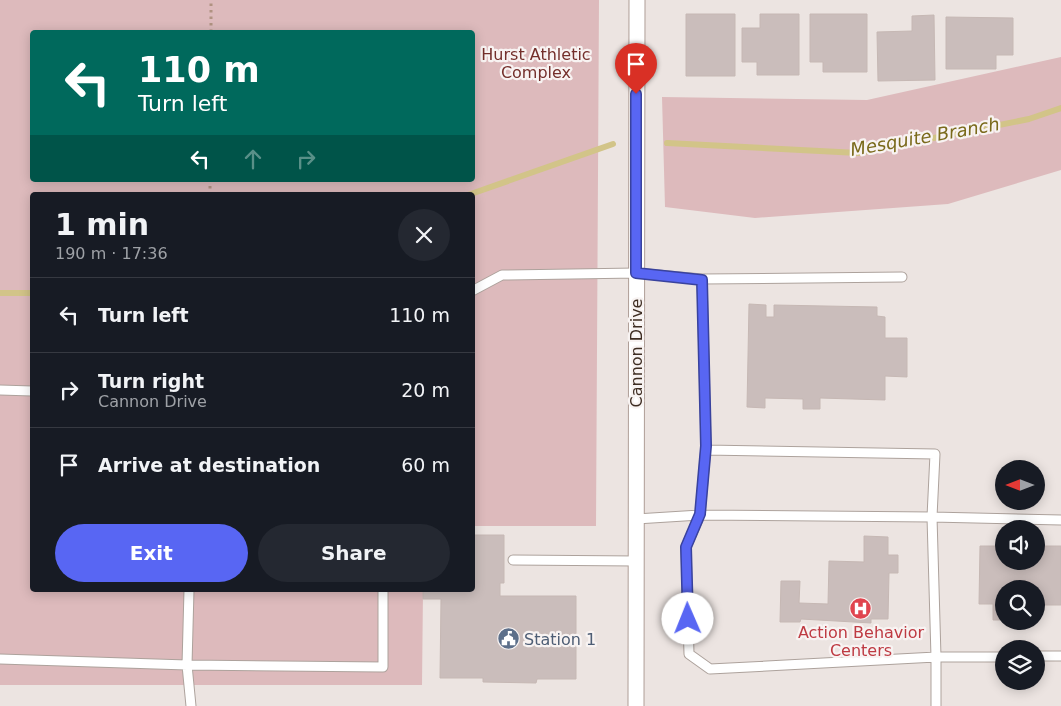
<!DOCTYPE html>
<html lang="en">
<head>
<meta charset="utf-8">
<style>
  :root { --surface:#171b24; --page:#242831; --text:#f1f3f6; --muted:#9ea1a6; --line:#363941; --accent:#5866f3 }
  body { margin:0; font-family:"DejaVu Sans",sans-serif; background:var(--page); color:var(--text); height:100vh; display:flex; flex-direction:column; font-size:19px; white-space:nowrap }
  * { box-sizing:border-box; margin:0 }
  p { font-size:16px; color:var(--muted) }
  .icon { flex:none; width:28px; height:28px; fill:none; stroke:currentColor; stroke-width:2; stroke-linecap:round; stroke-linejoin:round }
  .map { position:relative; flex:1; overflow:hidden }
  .side { position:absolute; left:30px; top:192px; width:445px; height:400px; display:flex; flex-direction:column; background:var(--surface); border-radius:5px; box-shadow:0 2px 12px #0003 }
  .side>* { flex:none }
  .top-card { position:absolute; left:30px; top:30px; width:445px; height:152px; border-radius:5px; box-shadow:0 2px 12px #0003; background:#00695c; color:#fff; overflow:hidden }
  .needle { width:32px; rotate:270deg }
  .controls { position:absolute; left:995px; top:460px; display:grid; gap:10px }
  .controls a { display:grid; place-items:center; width:50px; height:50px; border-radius:50%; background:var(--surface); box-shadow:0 2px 12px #0003; font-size:25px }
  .pin { position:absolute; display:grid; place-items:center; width:42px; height:42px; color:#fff; margin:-51px -21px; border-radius:50% 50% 50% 0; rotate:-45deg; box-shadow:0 0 5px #0007 }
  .pin .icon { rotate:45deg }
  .me { position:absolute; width:55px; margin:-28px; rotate:359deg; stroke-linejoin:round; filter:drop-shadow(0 0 4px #0008) }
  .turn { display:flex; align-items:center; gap:18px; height:105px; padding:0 25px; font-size:22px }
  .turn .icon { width:65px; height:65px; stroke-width:2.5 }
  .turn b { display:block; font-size:35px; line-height:42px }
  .lanes { display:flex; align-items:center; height:48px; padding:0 25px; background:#0003; justify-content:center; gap:25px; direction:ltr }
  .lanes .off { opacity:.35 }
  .round { display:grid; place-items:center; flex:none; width:52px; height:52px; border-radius:26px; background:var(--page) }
  .overview { display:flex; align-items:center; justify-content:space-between; height:85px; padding:0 25px }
  h1 { font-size:30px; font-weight:700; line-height:38px }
  .button { display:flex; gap:10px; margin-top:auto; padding:10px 25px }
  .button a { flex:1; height:58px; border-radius:30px; background:var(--accent); color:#fff; font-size:20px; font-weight:700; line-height:58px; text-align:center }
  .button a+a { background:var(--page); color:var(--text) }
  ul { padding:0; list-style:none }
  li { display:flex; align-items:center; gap:15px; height:75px; padding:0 25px; border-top:1px solid var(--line) }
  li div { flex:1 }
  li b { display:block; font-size:19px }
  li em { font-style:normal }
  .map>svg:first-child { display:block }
  .green { fill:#ddbabc; fill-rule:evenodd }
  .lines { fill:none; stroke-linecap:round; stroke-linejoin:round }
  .stream { stroke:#d2c488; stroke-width:6 }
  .building { fill:#cabdbb; stroke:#c6b8b4 }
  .lane-casing { stroke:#ada29c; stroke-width:11 }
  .secondary-casing { stroke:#af9e97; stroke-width:17 }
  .path { stroke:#b09281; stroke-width:3; stroke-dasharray:2.5 4; stroke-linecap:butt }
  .lane { stroke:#fff; stroke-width:9 }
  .secondary { stroke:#fff; stroke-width:15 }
  .route-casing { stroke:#39429e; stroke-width:12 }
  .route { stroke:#5866f3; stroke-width:9 }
  .labels { text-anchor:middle; stroke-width:4.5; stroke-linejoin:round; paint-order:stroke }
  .park-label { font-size:16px; fill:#742f2b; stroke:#f8f3f2 }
  .street-label { font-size:16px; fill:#3d2c21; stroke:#f8f3f2 }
  .health-label { font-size:16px; fill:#be3a42; stroke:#f8f3f2 }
  .service-label { font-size:16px; fill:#4e5e75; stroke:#f8f3f2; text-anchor:start }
  .water-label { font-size:18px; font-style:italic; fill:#7a6a1b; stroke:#f8f3f2 }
</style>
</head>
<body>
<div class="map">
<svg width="1061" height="706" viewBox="0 0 1061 706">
  <rect width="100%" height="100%" fill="#ece4e1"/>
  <path class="green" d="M 0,0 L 599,0 L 596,526 L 473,526 L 472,195 L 32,195 L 32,590 L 423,590 L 422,685 L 0,685 ZM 32,32 L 472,32 L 472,180 L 32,180 Z
    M 1061,57 L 1061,170 L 948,204 L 755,218 L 665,207 L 662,97 L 867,100 Z"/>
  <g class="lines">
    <path class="stream" d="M 667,143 L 858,153 L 1029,119 L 1061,108
      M 468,195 L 613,144
      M 0,293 L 32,293"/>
  </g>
  <path class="building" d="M 686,14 L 735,14 L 735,76 L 686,76 Z
    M 760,14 L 799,14 L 799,75 L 757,75 L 757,62 L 742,62 L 742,28 L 760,28 Z
    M 810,14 L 867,14 L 867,72 L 823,72 L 823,62 L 810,62 Z
    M 934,15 L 935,80 L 878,81 L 877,32 L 912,31 L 912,16 Z
    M 946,17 L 1013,18 L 1013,55 L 996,55 L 996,69 L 946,69 Z
    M 749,304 L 766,305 L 766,317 L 774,317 L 774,305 L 877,307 L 877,316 L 885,317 L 885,338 L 907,338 L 907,377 L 885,376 L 885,400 L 820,398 L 820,409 L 803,409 L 803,399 L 765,398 L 765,408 L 747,407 Z
    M 472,535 L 504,535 L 504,583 L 500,583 L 500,596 L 576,596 L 576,679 L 537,679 L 536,683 L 483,682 L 483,678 L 440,678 L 441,599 L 423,599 L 423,590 L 472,590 Z
    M 864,536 L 888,537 L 888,555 L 898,555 L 898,573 L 889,573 L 888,619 L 871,619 L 871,623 L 801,619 L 800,622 L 780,622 L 781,581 L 800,581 L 799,603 L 828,604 L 829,561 L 864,562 Z
    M 980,546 L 1004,546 L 1004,561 L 1036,561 L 1036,546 L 1061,546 L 1061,605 L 1036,605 L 1036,589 L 1004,589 L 1004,620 L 993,620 L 993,604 L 979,604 Z"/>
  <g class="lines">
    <defs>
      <path id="lane" d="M 702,279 L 902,277
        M 472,291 L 502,275 L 636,273 L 702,279 L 706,446 L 700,515 L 636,519
        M 0,390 L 32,391
        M 706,450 L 935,454 L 932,517 L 700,515 L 686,547 L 689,654 L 710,669 L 936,657 L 932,517 L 1061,520
        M 513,560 L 636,561
        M 1036,656 L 1061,656
        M 0,659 L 187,665 L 189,590
        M 191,706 L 187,665 L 383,667 L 383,590
        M 936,706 L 936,657 L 1004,657"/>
      <path id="secondary" d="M 636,706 L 637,0"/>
    </defs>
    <use href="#lane" class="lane-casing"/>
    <use href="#secondary" class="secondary-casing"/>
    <path class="path" d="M 211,32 L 211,0
      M 210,195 L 210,180"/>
    <use href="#lane" class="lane"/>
    <use href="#secondary" class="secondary"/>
  </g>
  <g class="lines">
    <defs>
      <path id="route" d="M 636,94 L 636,273 L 702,280 L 706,446 L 700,514 L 686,547 L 688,619"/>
    </defs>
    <use href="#route" class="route-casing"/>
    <use href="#route" class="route"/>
  </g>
  <defs>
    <symbol id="hospital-disc" viewBox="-11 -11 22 22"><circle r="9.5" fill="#e0444e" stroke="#f8f3f2"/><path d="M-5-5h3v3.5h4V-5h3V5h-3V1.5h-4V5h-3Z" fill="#fff"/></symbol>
    <symbol id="civic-disc" viewBox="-11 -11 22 22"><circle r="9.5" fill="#5c6f8a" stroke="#f8f3f2"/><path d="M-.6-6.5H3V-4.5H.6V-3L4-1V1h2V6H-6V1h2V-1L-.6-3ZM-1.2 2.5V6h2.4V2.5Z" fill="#fff"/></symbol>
  </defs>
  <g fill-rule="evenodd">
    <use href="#hospital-disc" x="848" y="596" width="25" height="25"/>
    <use href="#civic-disc" x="496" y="626" width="25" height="25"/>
  </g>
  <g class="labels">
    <g class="park-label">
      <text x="536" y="60">Hurst Athletic<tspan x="536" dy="18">Complex</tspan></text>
    </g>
    <g class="street-label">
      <text transform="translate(636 353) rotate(-90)" y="6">Cannon Drive</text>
    </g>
    <g class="health-label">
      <text x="861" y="638">Action Behavior<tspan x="861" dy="18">Centers</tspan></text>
    </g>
    <g class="service-label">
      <text x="524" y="645">Station 1</text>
    </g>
    <g class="water-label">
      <text transform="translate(925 137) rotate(-10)" y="6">Mesquite Branch</text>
    </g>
  </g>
</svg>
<div class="controls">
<a><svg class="needle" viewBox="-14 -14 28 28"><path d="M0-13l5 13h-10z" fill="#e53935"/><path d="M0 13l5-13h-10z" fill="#9ea1a6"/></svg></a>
<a><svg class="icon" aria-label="sound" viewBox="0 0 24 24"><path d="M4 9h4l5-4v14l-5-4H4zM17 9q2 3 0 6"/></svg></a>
<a><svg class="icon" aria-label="search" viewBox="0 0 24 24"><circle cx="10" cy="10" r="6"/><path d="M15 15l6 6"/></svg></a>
<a><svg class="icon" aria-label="layers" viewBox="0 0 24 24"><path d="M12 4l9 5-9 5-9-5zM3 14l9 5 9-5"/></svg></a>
</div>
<div class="pin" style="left:636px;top:94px;background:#d93025"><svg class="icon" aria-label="arrive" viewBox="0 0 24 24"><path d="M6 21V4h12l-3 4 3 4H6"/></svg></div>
<svg class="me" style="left:688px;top:619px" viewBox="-20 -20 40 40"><circle r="19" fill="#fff"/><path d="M0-13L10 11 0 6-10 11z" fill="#5866f3"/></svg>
<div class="top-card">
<div class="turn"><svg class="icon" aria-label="left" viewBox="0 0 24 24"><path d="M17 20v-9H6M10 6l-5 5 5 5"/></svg><div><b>110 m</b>Turn left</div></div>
<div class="lanes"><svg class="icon" aria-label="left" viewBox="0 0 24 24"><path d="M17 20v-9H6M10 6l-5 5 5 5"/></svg><svg class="icon off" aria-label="ahead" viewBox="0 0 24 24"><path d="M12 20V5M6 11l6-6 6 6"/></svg><svg class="icon off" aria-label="right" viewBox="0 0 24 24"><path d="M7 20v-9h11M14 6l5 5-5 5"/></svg></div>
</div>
<section class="side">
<div class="overview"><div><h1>1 min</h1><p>190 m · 17:36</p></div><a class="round"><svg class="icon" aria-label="close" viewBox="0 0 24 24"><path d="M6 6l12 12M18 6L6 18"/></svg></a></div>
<ul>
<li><svg class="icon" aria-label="left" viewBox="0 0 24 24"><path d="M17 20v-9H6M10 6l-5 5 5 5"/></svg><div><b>Turn left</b></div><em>110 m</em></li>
<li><svg class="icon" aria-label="right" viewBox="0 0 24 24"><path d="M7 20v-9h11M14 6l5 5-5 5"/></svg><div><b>Turn right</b><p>Cannon Drive</p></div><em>20 m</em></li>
<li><svg class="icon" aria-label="arrive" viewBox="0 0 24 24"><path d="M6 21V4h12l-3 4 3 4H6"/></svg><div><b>Arrive at destination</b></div><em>60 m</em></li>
</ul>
<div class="button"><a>Exit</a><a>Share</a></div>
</section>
</div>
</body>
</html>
